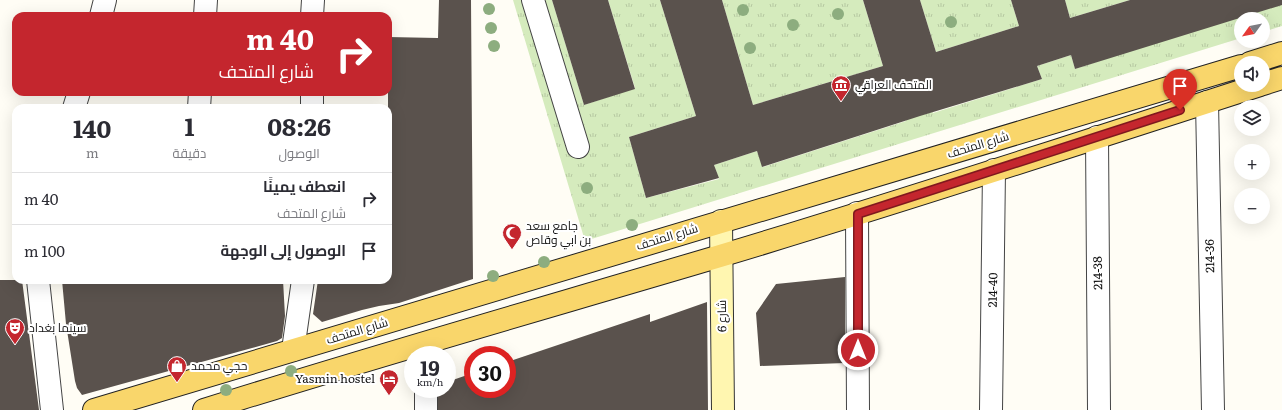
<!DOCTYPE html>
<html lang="ar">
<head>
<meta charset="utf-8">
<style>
  :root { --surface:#fff; --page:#f7f7f7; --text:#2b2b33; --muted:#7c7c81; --line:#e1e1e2 }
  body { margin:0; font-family:Literata,Cairo,serif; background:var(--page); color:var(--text); direction:rtl; height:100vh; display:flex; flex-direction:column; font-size:15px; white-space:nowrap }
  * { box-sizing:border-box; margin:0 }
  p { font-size:13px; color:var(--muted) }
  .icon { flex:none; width:22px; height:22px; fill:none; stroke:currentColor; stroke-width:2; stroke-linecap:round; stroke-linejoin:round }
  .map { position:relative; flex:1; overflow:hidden; direction:ltr }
  .side { position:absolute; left:12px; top:104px; width:380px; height:180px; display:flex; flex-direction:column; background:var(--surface); border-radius:12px; box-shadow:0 4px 16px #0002; direction:rtl }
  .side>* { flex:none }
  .guide { position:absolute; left:12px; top:12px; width:380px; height:84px; border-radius:12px; box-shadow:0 4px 16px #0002; direction:rtl; background:#c4262e; color:#fff; overflow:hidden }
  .needle { width:26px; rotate:237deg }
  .controls { position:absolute; left:1234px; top:12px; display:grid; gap:8px }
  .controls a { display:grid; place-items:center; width:36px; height:36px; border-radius:50%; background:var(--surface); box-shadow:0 4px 16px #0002; font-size:20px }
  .speed { position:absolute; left:404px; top:346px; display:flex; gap:8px; font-size:20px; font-weight:700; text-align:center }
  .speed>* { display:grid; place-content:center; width:52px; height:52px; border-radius:50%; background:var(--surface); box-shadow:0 4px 16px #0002; line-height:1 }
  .speed small { font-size:10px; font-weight:400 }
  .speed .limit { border:6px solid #d22; background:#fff; color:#111 }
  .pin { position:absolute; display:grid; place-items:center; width:34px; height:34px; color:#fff; margin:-41px -17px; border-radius:50% 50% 50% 0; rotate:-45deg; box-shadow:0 0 4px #0007 }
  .pin .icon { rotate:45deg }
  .me { position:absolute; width:44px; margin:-22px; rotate:0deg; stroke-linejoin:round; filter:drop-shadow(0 0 3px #0008) }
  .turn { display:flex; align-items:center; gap:14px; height:84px; padding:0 12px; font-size:18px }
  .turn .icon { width:52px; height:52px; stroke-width:2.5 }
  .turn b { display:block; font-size:28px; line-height:34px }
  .eta { display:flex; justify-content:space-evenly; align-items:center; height:68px; text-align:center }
  .eta b { font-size:24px; font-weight:700; line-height:28px }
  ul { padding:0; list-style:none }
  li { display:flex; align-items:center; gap:12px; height:52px; padding:0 12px; border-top:1px solid var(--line) }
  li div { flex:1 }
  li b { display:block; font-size:15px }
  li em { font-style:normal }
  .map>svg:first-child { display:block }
  .grass { fill:url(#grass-tufts) }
  .building { fill:#5a524d }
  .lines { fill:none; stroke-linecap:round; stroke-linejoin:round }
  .street-casing { stroke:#444; stroke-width:24 }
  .secondary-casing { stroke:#333; stroke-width:24 }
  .primary-casing { stroke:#222; stroke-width:24 }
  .street { stroke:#fff; stroke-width:22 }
  .secondary { stroke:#fff6b0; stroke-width:22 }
  .primary { stroke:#f9d66b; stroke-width:22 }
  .tree { fill:#8dad7f }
  .route-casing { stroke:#7f191e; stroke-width:10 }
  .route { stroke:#c4262e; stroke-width:7 }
  .labels { text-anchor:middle; stroke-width:4; stroke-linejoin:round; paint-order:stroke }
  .poi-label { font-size:12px; fill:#111; stroke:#fff; text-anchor:start }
  .street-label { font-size:12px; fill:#111; stroke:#fff }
</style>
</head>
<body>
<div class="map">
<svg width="1282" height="410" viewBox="0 0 1282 410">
  <defs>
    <pattern id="grass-tufts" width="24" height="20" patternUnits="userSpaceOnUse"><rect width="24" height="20" fill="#d5ebbd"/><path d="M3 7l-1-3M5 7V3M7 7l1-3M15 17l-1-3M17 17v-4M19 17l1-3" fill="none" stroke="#b6c8a1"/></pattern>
  </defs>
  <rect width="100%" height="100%" fill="#fffdf5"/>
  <path class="grass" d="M 513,0 L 552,0 L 584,105 L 635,88 L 608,0 L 660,0 L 696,116 L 629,137 L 646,198 L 719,179 L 714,165 L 757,151 L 763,167 L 906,121 L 901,107 L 928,99 L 933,113 L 1042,79 L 1037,66 L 1071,55 L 1075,69 L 1282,0 L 1282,26 L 1263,32 L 1263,19 L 1241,19 L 1241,38 L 585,241 Z
    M 722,0 L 863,0 L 883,66 L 753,105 Z
    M 920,0 L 1011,0 L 1019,26 L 936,52 Z
    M 1065,0 L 1130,0 L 1070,18 Z"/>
  <path class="building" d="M 439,0 L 471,0 L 473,279 L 399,303 L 379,306 L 362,310 L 322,322 L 313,314 L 318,280 L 388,280 L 388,37 L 438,38 Z
    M 552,0 L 608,0 L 635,89 L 584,105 Z
    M 660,0 L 722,0 L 753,105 L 883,66 L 863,0 L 920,0 L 936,52 L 1019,26 L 1011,0 L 1065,0 L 1070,18 L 1130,0 L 1282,0 L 1282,5 L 1075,69 L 1071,55 L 1037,66 L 1042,79 L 920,116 L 762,167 L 757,151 L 714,165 L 719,178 L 646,198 L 629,137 L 696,116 Z
    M 845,277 L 845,363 L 760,366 L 756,313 L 776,284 Z
    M 0,280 L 22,280 L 39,410 L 0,410 Z
    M 62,280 L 283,280 L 285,316 L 282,338 L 277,341 L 252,348 L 82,395 L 77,388 L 75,381 L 66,324 Z
    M 707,302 L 708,410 L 438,410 L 438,389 L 447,389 L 447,382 L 473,373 L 473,389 L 507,389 L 507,362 L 650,314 L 650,322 Z"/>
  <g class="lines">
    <defs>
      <path id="street" d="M 533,0 L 578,147
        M 101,16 L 105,0
        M 205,16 L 206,0
        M 312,16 L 313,0
        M 1207,102 L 1213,410
        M 74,108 L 79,92
        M 199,108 L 200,92
        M 312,108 L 312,92
        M 1097,137 L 1099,410
        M 857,213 L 858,410
        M 38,280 L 52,410
        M 293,350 L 303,280
        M 426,410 L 426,389
        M 991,410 L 994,170"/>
      <path id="secondary" d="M 721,221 L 723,410"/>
      <path id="primary" d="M 1250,63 L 1282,53
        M 1263,84 L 1282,78
        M 94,410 L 1241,66
        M 204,410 C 375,356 548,307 720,256 C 901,202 1080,143 1260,85"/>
    </defs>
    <use href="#street" class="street-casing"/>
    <use href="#secondary" class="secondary-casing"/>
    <use href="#primary" class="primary-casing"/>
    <use href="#street" class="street"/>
    <use href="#secondary" class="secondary"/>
    <use href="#primary" class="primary"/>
  </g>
  <g class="tree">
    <circle cx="489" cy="9" r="6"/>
    <circle cx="743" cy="10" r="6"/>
    <circle cx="838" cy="14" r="6"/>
    <circle cx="951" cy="22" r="6"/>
    <circle cx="793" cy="25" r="6"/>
    <circle cx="491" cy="28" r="6"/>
    <circle cx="494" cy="46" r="6"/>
    <circle cx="750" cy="48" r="6"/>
    <circle cx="587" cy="188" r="6"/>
    <circle cx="632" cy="225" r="6"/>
    <circle cx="544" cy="262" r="6"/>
    <circle cx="493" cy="276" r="6"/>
    <circle cx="291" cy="371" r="6"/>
    <circle cx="226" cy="390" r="6"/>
  </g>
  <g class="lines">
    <defs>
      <path id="route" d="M 858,350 L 858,214 L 1180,110"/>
    </defs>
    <use href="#route" class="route-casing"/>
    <use href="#route" class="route"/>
  </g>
  <defs>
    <symbol id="museum-pin" viewBox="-11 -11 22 30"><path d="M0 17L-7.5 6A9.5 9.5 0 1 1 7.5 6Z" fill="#c4262e" stroke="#fff"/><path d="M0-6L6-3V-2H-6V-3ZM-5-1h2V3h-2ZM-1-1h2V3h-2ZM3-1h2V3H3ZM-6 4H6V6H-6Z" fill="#fff"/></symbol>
    <symbol id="mosque-pin" viewBox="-11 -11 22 30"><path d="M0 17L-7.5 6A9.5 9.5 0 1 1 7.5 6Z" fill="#c4262e" stroke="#fff"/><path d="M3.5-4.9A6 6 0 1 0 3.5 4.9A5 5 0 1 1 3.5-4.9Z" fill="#fff"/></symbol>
    <symbol id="theatre-pin" viewBox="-11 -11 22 30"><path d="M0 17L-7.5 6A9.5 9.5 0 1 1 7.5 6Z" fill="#c4262e" stroke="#fff"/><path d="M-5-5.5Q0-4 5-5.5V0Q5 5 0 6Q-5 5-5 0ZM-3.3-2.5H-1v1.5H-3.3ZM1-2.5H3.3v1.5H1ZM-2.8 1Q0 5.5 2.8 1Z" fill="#fff"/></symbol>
    <symbol id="shop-pin" viewBox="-11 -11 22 30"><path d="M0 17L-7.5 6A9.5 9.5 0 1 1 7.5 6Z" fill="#c4262e" stroke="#fff"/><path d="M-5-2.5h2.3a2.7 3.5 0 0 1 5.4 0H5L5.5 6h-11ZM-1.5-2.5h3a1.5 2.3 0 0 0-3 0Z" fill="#fff"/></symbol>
    <symbol id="hotel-pin" viewBox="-11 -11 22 30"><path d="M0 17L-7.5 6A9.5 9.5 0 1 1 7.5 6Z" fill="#c4262e" stroke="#fff"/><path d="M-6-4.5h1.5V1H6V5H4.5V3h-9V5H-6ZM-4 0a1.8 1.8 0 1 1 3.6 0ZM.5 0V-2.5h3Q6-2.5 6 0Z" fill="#fff"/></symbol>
  </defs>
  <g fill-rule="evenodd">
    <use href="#museum-pin" x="830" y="74" width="22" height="30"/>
    <use href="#mosque-pin" x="501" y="222" width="22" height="30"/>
    <use href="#theatre-pin" x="4" y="317" width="22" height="30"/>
    <use href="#shop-pin" x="166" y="355" width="22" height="30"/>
    <use href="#hotel-pin" x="378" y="368" width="22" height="30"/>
  </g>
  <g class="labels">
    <g class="poi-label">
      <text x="855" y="89">المتحف العراقي</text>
      <text x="526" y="230">جامع سعد<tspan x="526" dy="14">بن ابي وقاص</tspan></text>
      <text x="29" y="332">سينما بغداد</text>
      <text x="191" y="370">حجي محمد</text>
      <text x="375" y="383" text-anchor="end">Yasmin hostel</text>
    </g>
    <g class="street-label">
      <text transform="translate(978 145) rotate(-17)" y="4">شارع المتحف</text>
      <text transform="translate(667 237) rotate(-17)" y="4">شارع المتحف</text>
      <text transform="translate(1210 256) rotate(-91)" y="4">214-36</text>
      <text transform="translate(1098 273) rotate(-91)" y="4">214-38</text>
      <text transform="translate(993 290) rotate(-89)" y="4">214-40</text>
      <text transform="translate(722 316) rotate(-91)" y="4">شارع 6</text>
      <text transform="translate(357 331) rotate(-17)" y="4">شارع المتحف</text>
    </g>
  </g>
</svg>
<div class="controls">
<a><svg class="needle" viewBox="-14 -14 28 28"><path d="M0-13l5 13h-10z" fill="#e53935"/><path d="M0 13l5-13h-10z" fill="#7c7c81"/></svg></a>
<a><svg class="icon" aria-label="sound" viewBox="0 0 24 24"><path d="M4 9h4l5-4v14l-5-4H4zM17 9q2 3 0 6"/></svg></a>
<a><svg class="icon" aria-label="layers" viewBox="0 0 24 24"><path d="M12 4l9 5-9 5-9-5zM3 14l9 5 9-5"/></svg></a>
<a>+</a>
<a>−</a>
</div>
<div class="speed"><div>19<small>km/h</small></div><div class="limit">30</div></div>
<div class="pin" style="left:1180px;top:110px;background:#d93025"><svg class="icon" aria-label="arrive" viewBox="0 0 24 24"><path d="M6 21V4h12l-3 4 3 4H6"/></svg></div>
<svg class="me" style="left:858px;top:350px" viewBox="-20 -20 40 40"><circle r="17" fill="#c4262e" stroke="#fff" stroke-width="3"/><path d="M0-11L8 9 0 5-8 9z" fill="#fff"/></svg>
<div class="guide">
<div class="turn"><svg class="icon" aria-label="right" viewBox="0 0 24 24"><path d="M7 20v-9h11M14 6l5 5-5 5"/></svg><div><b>40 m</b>شارع المتحف</div></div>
</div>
<section class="side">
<div class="eta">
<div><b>08:26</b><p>الوصول</p></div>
<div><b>1</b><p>دقيقة</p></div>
<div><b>140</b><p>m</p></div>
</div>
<ul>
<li><svg class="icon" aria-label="right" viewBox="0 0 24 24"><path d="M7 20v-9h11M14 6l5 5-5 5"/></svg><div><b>انعطف يمينًا</b><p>شارع المتحف</p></div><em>40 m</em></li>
<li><svg class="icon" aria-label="arrive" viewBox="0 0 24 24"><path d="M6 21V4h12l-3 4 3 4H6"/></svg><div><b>الوصول إلى الوجهة</b></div><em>100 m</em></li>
</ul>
</section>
</div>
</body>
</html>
